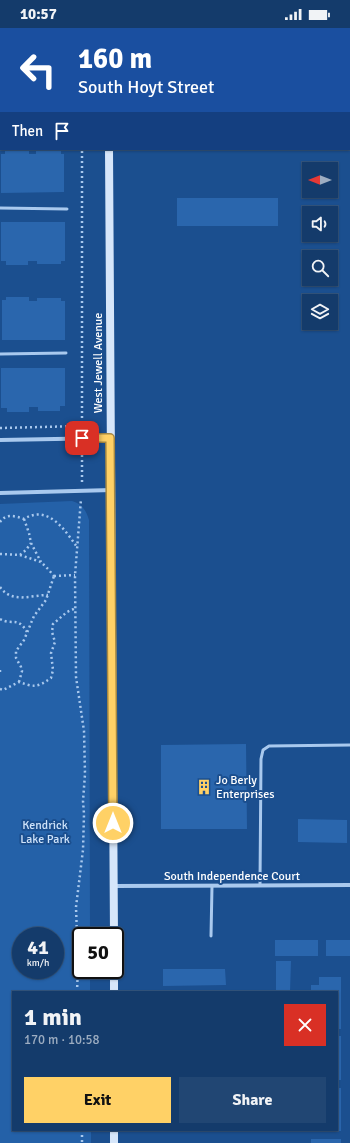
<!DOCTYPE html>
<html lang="en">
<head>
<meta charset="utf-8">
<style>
  :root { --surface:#143b6b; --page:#214673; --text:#f1f3f6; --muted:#9dadc1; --line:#33557e; --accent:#ffd166 }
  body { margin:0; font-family:Signika,sans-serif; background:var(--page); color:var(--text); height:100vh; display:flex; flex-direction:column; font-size:15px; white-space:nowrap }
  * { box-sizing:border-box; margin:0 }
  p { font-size:13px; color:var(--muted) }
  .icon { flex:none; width:22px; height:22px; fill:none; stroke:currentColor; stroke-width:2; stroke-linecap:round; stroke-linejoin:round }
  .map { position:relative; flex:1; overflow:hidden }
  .drawer { position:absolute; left:12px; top:963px; width:326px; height:140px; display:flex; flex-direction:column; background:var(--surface); border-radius:0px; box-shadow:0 1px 3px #0004,0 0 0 1px var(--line) }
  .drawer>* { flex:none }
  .hud { position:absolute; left:0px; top:0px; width:350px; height:122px; box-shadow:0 1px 3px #0004,0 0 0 1px var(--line); background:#1a4fa0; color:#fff; overflow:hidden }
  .needle { width:26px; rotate:270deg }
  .tools { position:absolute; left:302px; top:134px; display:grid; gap:8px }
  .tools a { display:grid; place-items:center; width:36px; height:36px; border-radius:0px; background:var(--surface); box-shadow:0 1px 3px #0004,0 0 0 1px var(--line); font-size:20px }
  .speed { position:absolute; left:12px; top:899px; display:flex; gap:8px; font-size:20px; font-weight:700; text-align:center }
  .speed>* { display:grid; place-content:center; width:52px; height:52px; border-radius:50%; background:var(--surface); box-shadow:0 1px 3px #0004,0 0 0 1px var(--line); line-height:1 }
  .speed small { font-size:10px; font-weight:400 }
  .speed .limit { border:2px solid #111; border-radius:6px; background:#fff; color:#111 }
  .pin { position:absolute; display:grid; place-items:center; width:34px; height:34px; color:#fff; margin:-17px; border-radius:8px; box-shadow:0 2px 6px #0006 }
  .me { position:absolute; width:44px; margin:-22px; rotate:0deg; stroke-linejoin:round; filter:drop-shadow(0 0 3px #0008) }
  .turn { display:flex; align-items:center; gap:14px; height:84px; padding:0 12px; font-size:18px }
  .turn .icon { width:52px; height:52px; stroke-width:2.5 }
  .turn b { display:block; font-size:28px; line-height:34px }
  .then { display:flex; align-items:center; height:38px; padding:0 12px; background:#0003; gap:8px; font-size:15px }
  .round { display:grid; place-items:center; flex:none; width:42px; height:42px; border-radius:0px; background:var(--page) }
  .headline { display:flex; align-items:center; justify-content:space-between; height:68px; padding:0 12px }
  h1 { font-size:24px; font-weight:800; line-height:30px }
  .action { display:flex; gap:8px; margin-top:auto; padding:8px 12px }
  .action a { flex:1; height:46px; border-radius:0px; background:var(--accent); color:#111; font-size:16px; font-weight:800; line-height:46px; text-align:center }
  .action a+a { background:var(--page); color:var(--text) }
  .status { display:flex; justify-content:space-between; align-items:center; height:28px; padding:0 20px; background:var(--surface); direction:ltr }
  .status svg { height:11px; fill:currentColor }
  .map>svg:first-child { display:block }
  .green { fill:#2461a8; fill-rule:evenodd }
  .building { fill:#2a66ad }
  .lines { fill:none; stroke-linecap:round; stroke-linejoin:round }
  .path { stroke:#a9c9ee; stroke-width:2.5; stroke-dasharray:2 3; stroke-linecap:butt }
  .lane { stroke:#a9c9ee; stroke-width:3 }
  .street { stroke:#a9c9ee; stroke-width:4 }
  .secondary { stroke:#d6e6fa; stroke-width:8 }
  .route-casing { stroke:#a68842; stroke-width:10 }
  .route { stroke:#ffd166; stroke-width:7 }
  .labels { text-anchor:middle; stroke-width:4; stroke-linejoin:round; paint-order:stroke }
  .street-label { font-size:12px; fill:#fff; stroke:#1b4f8f }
  .poi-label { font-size:12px; fill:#fff; stroke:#1b4f8f; text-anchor:start }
  .park-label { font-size:12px; fill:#cfe3fa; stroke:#1b4f8f }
</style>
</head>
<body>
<div class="status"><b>10:57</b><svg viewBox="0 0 49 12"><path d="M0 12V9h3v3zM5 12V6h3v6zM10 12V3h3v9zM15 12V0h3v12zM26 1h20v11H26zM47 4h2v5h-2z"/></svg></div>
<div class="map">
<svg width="350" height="1115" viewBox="0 0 350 1115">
  <rect width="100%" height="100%" fill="#1b4f8f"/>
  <path class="green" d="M 72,473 C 82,476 86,482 89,492 L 90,908 L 81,908 L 81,942 L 90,942 L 90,964 L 13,964 L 13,1102 L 91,1102 L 91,1115 L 0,1115 L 0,476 ZM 21,908 L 55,908 L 55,942 L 21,942 Z"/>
  <path class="building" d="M 5,122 L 29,122 L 29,126 L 36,126 L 36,123 L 61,123 L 61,126 L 64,126 L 64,164 L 1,165 L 1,126 L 5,126 Z
    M 177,170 L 278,170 L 278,198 L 177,198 Z
    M 1,194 L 65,194 L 65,233 L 61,233 L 61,236 L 37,236 L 37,233 L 28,233 L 28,237 L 6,237 L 6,233 L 1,233 Z
    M 6,269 L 29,269 L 29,273 L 37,273 L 37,270 L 61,270 L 61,273 L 65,273 L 65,312 L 2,312 L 2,272 L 6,272 Z
    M 1,340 L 65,340 L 65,378 L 60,378 L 60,383 L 38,383 L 38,379 L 29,379 L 29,384 L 7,384 L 7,380 L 1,380 Z
    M 246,716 L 247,801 L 161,801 L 161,717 Z
    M 298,791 L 347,792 L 347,815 L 298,814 Z
    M 275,912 L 318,912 L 318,928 L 275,928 Z
    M 326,912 L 350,912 L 350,928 L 326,928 Z
    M 276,933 L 291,933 L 290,964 L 276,964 Z
    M 163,941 L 225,941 L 226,957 L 163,958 Z
    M 319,949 L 341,949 L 341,1001 L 337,1001 L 337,964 L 311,964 L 311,957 L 319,957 Z
    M 337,1008 L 341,1008 L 341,1052 L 337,1052 Z
    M 337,1060 L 341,1060 L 341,1103 L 337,1103 Z
    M 166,1102 L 181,1102 L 181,1104 L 166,1104 Z
    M 311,1111 L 341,1111 L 341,1115 L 311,1115 Z"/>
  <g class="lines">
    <path class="path" d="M 205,0 L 206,1
      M 305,0 L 305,1
      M 82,1 L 82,0
      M 248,1 L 249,0
      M 0,400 L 82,398
      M 82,400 L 82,121
      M 82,454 L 82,419
      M 24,491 L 29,505 L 31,515 L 41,534
      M 0,494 C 6,485 15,488 24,491 C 48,476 65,502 77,519
      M 0,526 L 20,527 L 41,534 L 48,541 L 54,548
      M 20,527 L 26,522 L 31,515
      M 54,548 L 75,547
      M 0,559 C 12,576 31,567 48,567
      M 0,591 C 13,598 18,588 27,604
      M 0,642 L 0,646
      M 19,654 L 22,643 L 21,639 L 16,630 L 16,623 L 24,612 L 34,588 L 46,572 L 54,548
      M 0,661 L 3,662 L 19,654 C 34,659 37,660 51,650 L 53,642 L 51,625 L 55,614 L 52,604 L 53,596 L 67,584 L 76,580
      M 77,964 L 78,938 L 76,879 L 83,822 L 84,786 L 83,773 L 85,746 L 84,703 L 76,649 L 75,547 L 81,471
      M 82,1102 L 82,1115"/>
    <path class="lane" d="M 0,35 L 1,35
      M 0,180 L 67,181
      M 0,326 L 66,325
      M 260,857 L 261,731 L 263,722 L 269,718 L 350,717
      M 211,908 L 212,858"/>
    <path class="street" d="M 0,412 L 110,410
      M 0,465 L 112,462
      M 114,858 L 350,857"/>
    <path class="secondary" d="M 108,0 L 108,1
      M 109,121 L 114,908
      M 114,942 L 114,964
      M 114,1102 L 114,1115"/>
  </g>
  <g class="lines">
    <defs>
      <path id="route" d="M 82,410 L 110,410 L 113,795"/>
    </defs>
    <use href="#route" class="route-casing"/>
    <use href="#route" class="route"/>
  </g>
  <defs>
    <symbol id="building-bare" viewBox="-9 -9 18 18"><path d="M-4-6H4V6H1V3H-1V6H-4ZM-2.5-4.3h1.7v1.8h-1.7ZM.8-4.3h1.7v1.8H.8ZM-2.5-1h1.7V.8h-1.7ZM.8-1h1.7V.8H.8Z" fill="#ffd166" stroke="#1b4f8f" stroke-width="2.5" paint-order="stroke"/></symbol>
  </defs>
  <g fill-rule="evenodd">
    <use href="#building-bare" x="193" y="748" width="22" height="22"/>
  </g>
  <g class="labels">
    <g class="street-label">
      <text transform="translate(98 335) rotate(-90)" y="4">West Jewell Avenue</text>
      <text x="232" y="852">South Independence Court</text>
    </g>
    <g class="poi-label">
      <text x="216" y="756">Jo Berly<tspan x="216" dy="14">Enterprises</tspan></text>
    </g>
    <g class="park-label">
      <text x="45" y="801">Kendrick<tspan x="45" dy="14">Lake Park</tspan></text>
    </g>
  </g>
</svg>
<div class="tools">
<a><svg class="needle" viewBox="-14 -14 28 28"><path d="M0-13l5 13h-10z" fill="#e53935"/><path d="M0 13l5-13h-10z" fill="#9dadc1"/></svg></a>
<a><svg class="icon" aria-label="sound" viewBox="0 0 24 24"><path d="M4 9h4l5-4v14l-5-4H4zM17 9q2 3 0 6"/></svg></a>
<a><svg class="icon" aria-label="search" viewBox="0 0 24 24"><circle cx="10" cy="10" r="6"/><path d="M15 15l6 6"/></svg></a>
<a><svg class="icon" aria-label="layers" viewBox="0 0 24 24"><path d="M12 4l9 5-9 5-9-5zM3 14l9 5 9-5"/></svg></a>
</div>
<div class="speed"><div>41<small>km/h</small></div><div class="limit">50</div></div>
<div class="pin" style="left:82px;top:410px;background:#d93025"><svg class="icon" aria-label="arrive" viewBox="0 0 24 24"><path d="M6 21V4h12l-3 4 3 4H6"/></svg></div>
<svg class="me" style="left:113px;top:795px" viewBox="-20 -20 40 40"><circle r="17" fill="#ffd166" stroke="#fff" stroke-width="3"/><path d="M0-11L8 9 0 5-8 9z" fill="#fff"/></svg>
<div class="hud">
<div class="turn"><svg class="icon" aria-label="left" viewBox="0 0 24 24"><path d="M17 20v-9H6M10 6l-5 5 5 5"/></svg><div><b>160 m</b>South Hoyt Street</div></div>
<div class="then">Then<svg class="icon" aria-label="arrive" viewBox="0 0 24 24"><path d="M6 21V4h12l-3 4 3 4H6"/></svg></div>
</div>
<section class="drawer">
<div class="headline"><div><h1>1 min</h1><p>170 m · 10:58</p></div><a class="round" style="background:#d93025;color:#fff"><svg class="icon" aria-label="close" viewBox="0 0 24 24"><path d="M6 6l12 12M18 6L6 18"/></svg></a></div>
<div class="action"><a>Exit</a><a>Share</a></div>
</section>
</div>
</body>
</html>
